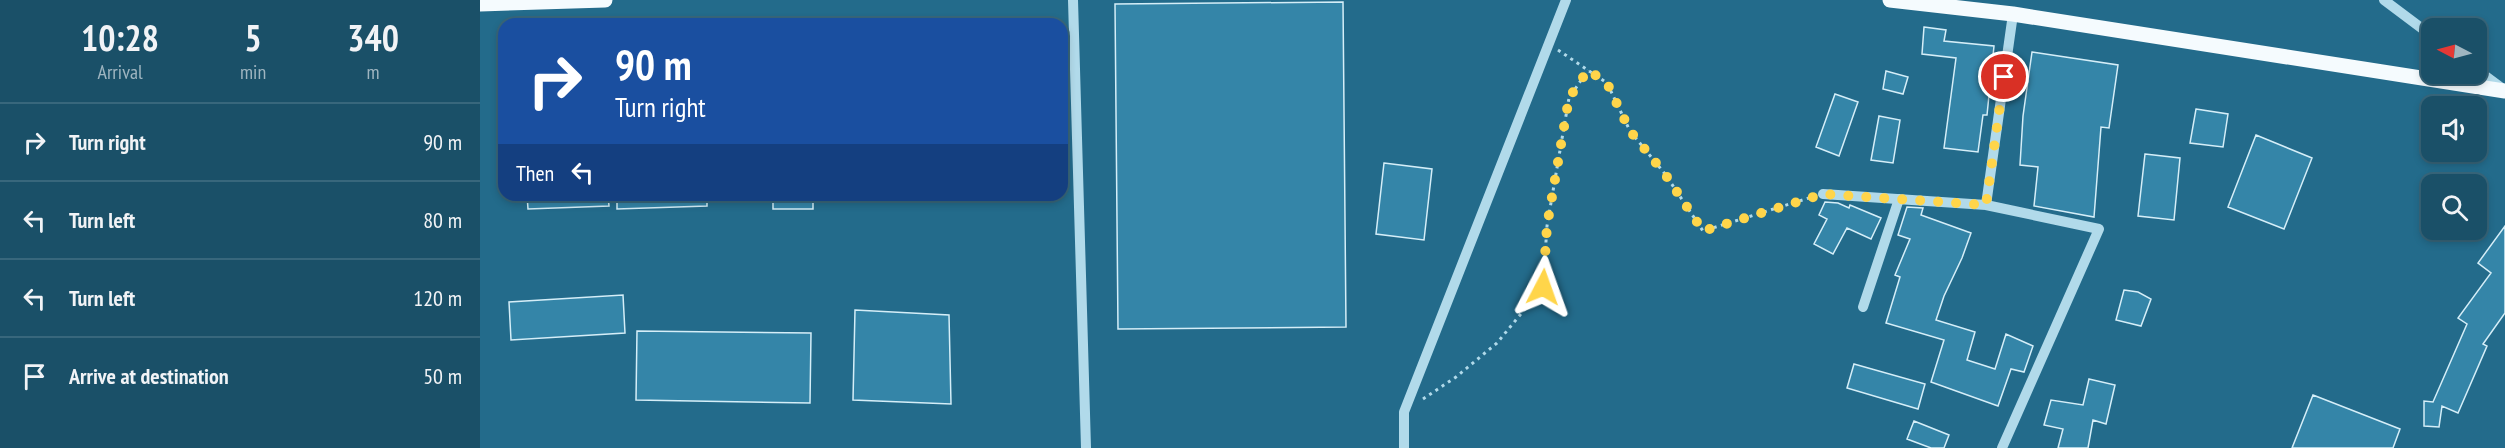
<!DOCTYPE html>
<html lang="en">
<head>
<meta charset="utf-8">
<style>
  :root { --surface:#1a5068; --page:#275a71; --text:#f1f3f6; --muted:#9fb5c0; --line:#38677c }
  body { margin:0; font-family:"PT Sans Narrow",sans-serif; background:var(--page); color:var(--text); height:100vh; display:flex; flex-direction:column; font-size:22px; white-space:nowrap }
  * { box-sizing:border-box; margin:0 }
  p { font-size:20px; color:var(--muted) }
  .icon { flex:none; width:33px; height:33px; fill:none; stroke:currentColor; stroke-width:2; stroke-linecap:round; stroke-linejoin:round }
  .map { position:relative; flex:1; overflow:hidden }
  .drawer { display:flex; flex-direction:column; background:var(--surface); width:480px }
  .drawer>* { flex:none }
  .hud { position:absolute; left:18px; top:18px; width:570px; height:183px; border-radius:18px; box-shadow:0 3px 9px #0003,0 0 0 2px var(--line); background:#1a4fa0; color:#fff; overflow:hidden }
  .needle { width:39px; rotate:276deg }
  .buttons { position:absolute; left:1941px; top:18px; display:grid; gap:12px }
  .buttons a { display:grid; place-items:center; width:66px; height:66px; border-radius:12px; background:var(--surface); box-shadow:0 3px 9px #0003,0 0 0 2px var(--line); font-size:30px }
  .pin { position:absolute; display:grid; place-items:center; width:51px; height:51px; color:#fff; margin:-26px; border:3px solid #fff; border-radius:50%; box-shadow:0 2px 6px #0007 }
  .me { position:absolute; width:66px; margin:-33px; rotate:4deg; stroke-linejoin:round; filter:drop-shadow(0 0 4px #0008) }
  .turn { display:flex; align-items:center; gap:21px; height:126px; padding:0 18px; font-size:27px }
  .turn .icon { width:78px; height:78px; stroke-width:2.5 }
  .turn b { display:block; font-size:42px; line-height:51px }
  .then { display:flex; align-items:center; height:57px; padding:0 18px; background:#0003; gap:12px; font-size:22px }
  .eta { display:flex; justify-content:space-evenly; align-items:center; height:102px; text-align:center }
  .eta b { font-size:36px; font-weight:800; line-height:42px }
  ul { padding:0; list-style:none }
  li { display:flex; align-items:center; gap:18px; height:78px; padding:0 18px; border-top:2px solid var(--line) }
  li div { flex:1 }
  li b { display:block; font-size:22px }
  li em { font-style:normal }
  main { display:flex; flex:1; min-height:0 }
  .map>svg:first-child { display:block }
  .building { fill:#3485a8; stroke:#d5eef8; stroke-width:1.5 }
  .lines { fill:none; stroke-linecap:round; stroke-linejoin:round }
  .path { stroke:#b1daea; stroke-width:3; stroke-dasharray:3 4.5; stroke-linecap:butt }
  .minor { stroke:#b1daea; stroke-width:10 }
  .major { stroke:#f5fbfe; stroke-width:15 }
  .route { stroke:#ffd54a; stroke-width:10; stroke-dasharray:0 18 }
</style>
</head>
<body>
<main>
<section class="drawer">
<div class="eta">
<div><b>10:28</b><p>Arrival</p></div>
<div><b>5</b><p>min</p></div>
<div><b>340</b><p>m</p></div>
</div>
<ul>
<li><svg class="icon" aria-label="right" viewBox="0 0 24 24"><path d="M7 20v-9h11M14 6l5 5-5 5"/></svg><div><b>Turn right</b></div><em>90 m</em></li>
<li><svg class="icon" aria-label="left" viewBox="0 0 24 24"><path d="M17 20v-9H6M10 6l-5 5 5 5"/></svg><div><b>Turn left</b></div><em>80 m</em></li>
<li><svg class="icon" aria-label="left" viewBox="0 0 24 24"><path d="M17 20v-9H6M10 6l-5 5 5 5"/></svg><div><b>Turn left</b></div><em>120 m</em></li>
<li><svg class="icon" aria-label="arrive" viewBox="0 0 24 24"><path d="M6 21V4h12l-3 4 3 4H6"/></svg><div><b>Arrive at destination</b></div><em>50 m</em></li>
</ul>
</section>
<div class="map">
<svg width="2025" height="448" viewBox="0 0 2025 448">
  <rect width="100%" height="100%" fill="#236b8b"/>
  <path class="building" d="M 863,2 L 866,327 L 638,329 L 635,4 Z
    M 1444,27 L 1466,30 L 1464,41 L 1514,46 L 1507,115 L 1503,115 L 1498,152 L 1464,148 L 1476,58 L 1442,54 Z
    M 1552,52 L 1638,65 L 1629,128 L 1621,127 L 1614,217 L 1554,206 L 1558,167 L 1540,165 L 1543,116 Z
    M 1406,71 L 1428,77 L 1423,94 L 1403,89 Z
    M 1355,94 L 1378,102 L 1359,156 L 1336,147 Z
    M 1716,109 L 1748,114 L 1743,147 L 1710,143 Z
    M 1399,116 L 1420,120 L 1413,163 L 1391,160 Z
    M 1776,135 L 1832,158 L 1804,229 L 1748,207 Z
    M 1665,154 L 1700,158 L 1694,220 L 1658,216 Z
    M 904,163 L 952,169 L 944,240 L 896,234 Z
    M 47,195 L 128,195 L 129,206 L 48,209 Z
    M 137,195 L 227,195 L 227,206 L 137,209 Z
    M 293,195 L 333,195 L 333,209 L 293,209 Z
    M 1345,202 L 1358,203 L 1369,208 L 1370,205 L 1401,218 L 1391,239 L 1367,228 L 1353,254 L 1334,244 L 1347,219 L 1339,215 Z
    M 1427,207 L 1443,208 L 1441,215 L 1491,233 L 1482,258 L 1464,296 L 1456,320 L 1495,332 L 1487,360 L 1515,369 L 1526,334 L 1553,346 L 1544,372 L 1531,369 L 1518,406 L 1451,382 L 1464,340 L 1406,323 L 1420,277 L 1415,275 L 1430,239 L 1418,235 Z
    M 2025,226 L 2025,313 L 2003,344 L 2007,346 L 1978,413 L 1962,406 L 1959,427 L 1944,426 L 1944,401 L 1953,402 L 1987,324 L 1978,318 L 2011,273 L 1998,263 Z
    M 1644,290 L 1658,292 L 1671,299 L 1661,326 L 1636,320 Z
    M 143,295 L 145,333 L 31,340 L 29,302 Z
    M 375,310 L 469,315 L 471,404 L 373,400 Z
    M 157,331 L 331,333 L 330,403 L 156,400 Z
    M 1374,364 L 1445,384 L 1438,409 L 1367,388 Z
    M 1609,379 L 1635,385 L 1626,424 L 1613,420 L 1608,448 L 1578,448 L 1583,429 L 1564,425 L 1571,400 L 1603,405 Z
    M 1833,395 L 1920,429 L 1913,448 L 1812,448 Z
    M 1434,421 L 1469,435 L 1464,448 L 1451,448 L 1427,439 Z"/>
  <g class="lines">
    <path class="path" d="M 1078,50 L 1127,83 L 1150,131 L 1185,174 L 1223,231 L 1332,197
      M 943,399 L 976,377 L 1017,343 L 1063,287 L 1067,226 L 1089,98 L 1108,70"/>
    <path class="minor" d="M 593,0 L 606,448
      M 1904,0 L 1952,36
      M 1996,69 L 2023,89
      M 1343,194 L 1506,205
      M 1383,307 L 1419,199
      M 924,448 L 924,412 L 1086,0
      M 1522,448 L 1619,229 L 1506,205 L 1533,14"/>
    <path class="major" d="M 1410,0 L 1533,14 L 2025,91
      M 0,4 L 125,0"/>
  </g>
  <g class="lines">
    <path class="route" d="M 1063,287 L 1067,226 L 1089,98 L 1108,70 L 1127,83 L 1150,131 L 1185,174 L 1223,231 L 1343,194 L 1506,205 L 1524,77"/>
  </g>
</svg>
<div class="buttons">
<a><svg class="needle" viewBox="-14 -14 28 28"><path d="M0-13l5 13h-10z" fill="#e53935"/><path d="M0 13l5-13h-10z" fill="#9fb5c0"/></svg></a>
<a><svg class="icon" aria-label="sound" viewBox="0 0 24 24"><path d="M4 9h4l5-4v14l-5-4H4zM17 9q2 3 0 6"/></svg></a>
<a><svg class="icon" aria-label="search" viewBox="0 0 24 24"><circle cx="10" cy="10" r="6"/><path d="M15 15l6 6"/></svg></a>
</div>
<div class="pin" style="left:1524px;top:77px;background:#d93025"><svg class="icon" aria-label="arrive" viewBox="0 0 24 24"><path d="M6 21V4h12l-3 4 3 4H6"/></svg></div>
<svg class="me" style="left:1063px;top:287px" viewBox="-20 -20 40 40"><path d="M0-17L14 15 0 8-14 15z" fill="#ffd54a" stroke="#fff" stroke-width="4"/></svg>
<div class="hud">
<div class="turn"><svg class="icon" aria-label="right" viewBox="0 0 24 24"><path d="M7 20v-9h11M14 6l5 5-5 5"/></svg><div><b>90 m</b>Turn right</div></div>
<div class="then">Then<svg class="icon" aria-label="left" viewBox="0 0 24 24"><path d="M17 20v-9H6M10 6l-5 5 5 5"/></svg></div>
</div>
</div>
</main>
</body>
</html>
